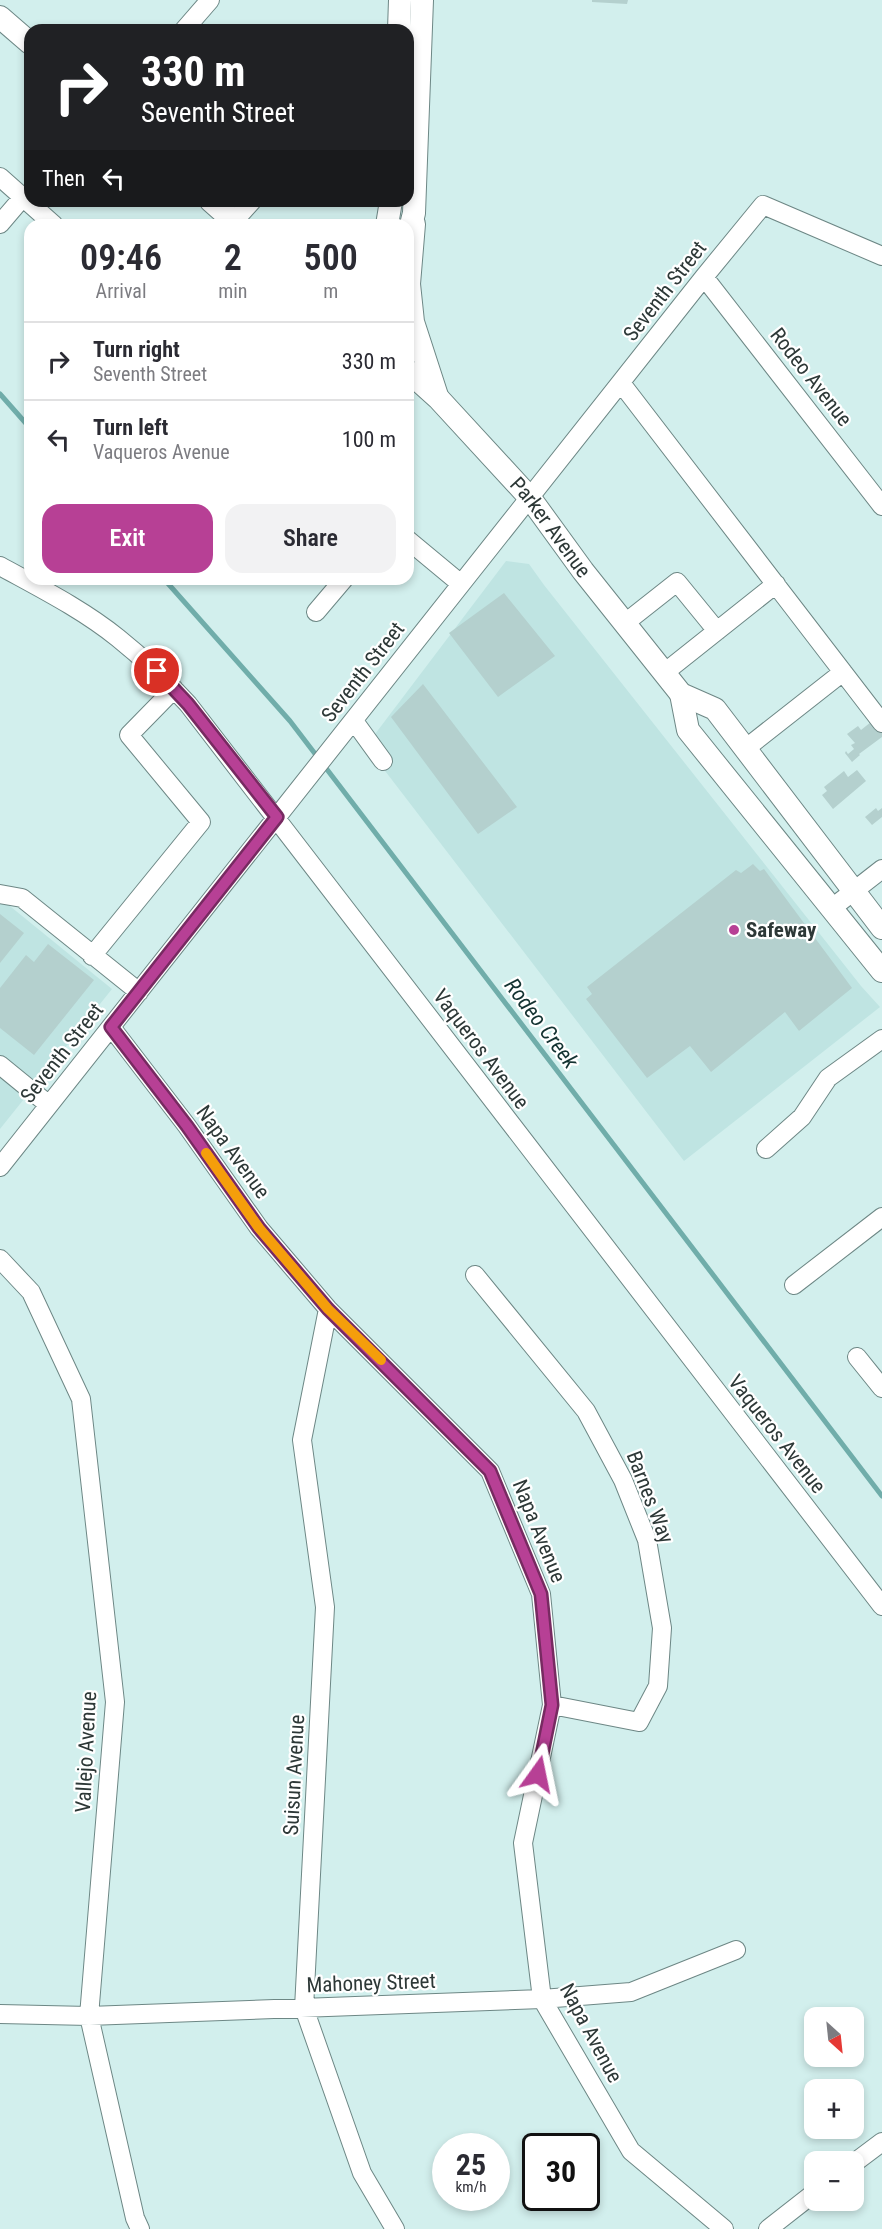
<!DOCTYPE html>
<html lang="en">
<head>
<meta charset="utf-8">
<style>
  :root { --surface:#fff; --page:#f2f2f3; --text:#2b2b33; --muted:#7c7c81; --line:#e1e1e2; --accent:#b74095 }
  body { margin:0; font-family:"Roboto Condensed",sans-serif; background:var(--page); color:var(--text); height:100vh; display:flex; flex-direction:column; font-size:22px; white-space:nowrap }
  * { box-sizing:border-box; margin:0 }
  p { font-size:20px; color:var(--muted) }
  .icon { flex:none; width:33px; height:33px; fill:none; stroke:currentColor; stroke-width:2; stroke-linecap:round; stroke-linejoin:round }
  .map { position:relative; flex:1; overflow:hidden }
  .sheet { position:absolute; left:24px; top:219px; width:390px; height:366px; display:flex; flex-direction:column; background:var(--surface); border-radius:18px; box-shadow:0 3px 9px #0003 }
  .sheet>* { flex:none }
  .banner { position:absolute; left:24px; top:24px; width:390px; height:183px; border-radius:18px; box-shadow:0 3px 9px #0003; background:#202124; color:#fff; overflow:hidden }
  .needle { width:39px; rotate:153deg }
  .fabs { position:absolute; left:804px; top:2007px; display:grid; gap:12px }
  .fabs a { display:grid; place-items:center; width:60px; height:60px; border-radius:12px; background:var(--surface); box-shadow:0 3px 9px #0003; font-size:30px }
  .speed { position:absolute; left:432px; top:2133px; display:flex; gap:12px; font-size:30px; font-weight:700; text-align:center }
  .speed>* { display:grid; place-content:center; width:78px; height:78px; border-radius:50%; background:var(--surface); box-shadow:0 3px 9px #0003; line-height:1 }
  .speed small { font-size:15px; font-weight:400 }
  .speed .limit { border:3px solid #111; border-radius:9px; background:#fff; color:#111 }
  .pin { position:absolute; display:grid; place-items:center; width:51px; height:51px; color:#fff; margin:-26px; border:3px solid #fff; border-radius:50%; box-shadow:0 2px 6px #0007 }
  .me { position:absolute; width:66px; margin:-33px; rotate:12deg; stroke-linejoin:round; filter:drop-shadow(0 0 4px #0008) }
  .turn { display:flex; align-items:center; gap:21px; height:126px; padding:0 18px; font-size:27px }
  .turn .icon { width:78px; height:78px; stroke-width:2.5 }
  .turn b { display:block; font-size:42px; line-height:51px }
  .then { display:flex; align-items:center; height:57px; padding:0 18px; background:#0003; gap:12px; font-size:22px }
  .eta { display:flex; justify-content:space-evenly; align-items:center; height:102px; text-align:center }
  .eta b { font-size:36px; font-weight:600; line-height:42px }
  .cta { display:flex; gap:12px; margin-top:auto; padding:12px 18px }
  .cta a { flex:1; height:69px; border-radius:18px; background:var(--accent); color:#fff; font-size:24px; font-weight:600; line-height:69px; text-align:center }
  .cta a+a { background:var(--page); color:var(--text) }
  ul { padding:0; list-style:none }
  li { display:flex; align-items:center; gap:18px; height:78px; padding:0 18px; border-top:2px solid var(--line) }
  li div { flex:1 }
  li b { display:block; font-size:22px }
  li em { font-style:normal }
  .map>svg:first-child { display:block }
  .built { fill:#bfe4e2 }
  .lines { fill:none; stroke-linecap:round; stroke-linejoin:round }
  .stream { stroke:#70adaa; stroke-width:5 }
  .building { fill:#b4d0ce }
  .minor-casing { stroke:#6d8785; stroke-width:20 }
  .major-casing { stroke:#6d8785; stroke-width:24 }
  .minor { stroke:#fff; stroke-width:18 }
  .major { stroke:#fff; stroke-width:22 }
  .route-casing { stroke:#772a61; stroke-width:15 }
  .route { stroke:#b74095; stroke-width:10 }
  .slow { stroke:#f59e0b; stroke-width:10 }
  .poi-dot { fill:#b74095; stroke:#fff; stroke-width:2 }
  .labels { text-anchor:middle; stroke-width:4.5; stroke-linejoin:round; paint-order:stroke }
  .street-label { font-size:21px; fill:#2d3837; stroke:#fff }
  .poi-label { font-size:21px; font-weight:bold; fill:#2d3837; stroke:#fff; text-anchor:start }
  .water-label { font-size:22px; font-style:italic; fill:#133231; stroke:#fff }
</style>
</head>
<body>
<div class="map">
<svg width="882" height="2229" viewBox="0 0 882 2229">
  <rect width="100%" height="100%" fill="#d2efed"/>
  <path class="built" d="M 506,561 L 529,564 L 544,585 L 861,986 L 880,1007 L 684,1161 L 366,746 Z
    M 0,898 L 112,989 L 0,1129 Z"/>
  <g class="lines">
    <path class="stream" d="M 0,394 L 30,428
      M 164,579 L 290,721 L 882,1496"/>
  </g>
  <path class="building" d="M 592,0 L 628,0 L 627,4 L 592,2 Z
    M 504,593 L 555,656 L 498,697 L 449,633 Z
    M 423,684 L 517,807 L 478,834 L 391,717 Z
    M 871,722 L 882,730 L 882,737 L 859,754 L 860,755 L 852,762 L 845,753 L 846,751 L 848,754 L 854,749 L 851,745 L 855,743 L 847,734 L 858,726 L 861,730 Z
    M 857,770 L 866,781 L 833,809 L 822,795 L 827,791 L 824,787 L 844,771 L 848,777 Z
    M 876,808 L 878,811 L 882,808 L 882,817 L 872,825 L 865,817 Z
    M 753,864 L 760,871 L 764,869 L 852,988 L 799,1031 L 785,1012 L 711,1072 L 690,1046 L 647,1078 L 586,999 L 592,994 L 587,987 L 736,870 L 741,873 Z
    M 0,914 L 24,933 L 0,963 Z
    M 48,944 L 94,980 L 34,1055 L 0,1028 L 0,988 L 26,955 L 34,962 Z"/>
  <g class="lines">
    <defs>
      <path id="minor" d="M 184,30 L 210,0
        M 0,177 L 54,225
        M 234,221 L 252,201
        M 0,224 L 23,197
        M 704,277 L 882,506
        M 621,383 L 882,723
        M 408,540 L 461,584
        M 0,566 C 40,588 82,609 118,638 C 143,658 166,680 188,704 L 882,1606
        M 316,612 L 344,579
        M 625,623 L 677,582 L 717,631
        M 664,673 L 776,584
        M 354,721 L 383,761
        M 745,749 L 843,672
        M 0,894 L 22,898 L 139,992
        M 832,908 L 882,869
        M 92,956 L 201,822 L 129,735 L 174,689
        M 111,1027 L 187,1126 L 259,1228 L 328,1309 L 490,1471 L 541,1594 L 552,1705 L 523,1843 L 542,1999 L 631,2151 L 724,2229
        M 0,1065 L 49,1105
        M 766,1149 L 802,1117 L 828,1078 L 882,1039
        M 0,1167 L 704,277 L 763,205 L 882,256
        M 0,1259 L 31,1292 L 81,1399 L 115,1702 L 89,2016 L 135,2218 L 140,2229
        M 475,1275 L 586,1411 L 623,1480 L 647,1540 L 662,1628 L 658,1686 L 639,1722 L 552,1705
        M 794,1285 L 882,1217
        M 328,1309 L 302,1440 L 325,1607 L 304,2008 L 362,2173 L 395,2229
        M 857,1357 L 882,1388
        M 0,2014 L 89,2016 L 542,1999 L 631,1992 L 736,1950
        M 854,2163 L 882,2142
        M 768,2229 L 814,2193"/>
      <g id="major">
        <path d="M 0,17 L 30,43"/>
        <path d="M 399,30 L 400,0"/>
        <path d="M 211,201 L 238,225"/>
        <path d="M 414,224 L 409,284 L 413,322 L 437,396"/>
        <path d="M 387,225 L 391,201"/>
        <path d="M 408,237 L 414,213 L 422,0"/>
        <path id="s1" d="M 408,371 L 438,398 L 530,498 L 583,571 L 681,694 L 715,709 L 882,928"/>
        <path d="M 681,694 L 688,730 L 882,971"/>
      </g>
    </defs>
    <use href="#minor" class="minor-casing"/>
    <use href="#major" class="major-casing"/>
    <use href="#minor" class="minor"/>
    <use href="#major" class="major"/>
  </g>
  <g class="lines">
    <defs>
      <path id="route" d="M 157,671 L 188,704 L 277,817 L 111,1027 L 187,1126 L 259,1228 L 328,1309 L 490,1471 L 541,1594 L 552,1705 L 538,1774"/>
    </defs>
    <use href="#route" class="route-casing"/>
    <use href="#route" class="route"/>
    <path class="slow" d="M 206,1153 L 259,1228 L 328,1309 L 381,1360"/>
  </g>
  <circle class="poi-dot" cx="734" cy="930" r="6"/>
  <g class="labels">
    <g class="street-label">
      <text transform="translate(665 291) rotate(-52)" y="7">Seventh Street</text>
      <text transform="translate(811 377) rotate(52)" y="7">Rodeo Avenue</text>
      <text dy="7" stroke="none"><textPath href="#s1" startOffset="212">Parker Avenue</textPath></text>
      <text transform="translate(363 672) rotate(-52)" y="7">Seventh Street</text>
      <text transform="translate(481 1049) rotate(53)" y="7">Vaqueros Avenue</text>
      <text transform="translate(62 1053) rotate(-52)" y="7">Seventh Street</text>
      <text transform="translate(233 1152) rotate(54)" y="7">Napa Avenue</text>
      <text transform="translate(777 1434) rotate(52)" y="7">Vaqueros Avenue</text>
      <text transform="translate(650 1497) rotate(69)" y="7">Barnes Way</text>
      <text transform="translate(539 1531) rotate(68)" y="7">Napa Avenue</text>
      <text transform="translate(86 1752) rotate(-87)" y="7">Vallejo Avenue</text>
      <text transform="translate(294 1775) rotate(-87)" y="7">Suisun Avenue</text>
      <text transform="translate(371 1983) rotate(-2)" y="7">Mahoney Street</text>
      <text transform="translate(591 2033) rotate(62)" y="7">Napa Avenue</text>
    </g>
    <g class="poi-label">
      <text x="746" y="937">Safeway</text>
    </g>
    <g class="water-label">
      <text transform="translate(542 1023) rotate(53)" y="8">Rodeo Creek</text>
    </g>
  </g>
</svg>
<div class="fabs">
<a><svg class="needle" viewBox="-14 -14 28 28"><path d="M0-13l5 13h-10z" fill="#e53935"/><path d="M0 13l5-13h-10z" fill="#7c7c81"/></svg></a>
<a>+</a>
<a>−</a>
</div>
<div class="speed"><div>25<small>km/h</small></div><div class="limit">30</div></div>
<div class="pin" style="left:157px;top:671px;background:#d93025"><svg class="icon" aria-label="arrive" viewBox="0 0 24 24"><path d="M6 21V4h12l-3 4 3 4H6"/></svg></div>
<svg class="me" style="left:538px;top:1774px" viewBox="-20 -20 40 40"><path d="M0-17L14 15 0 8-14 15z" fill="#b74095" stroke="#fff" stroke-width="4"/></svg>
<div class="banner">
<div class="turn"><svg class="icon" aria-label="right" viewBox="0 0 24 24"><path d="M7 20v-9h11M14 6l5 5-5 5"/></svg><div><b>330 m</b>Seventh Street</div></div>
<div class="then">Then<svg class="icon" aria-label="left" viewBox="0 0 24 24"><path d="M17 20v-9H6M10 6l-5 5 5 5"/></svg></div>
</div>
<section class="sheet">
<div class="eta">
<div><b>09:46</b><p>Arrival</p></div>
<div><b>2</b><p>min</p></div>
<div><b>500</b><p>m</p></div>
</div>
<ul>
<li><svg class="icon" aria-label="right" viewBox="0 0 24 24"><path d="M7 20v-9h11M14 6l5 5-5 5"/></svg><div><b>Turn right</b><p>Seventh Street</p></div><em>330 m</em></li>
<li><svg class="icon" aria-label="left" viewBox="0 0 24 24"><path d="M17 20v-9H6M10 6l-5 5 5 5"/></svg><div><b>Turn left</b><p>Vaqueros Avenue</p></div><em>100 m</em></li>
</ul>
<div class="cta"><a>Exit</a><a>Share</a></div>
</section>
</div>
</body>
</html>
